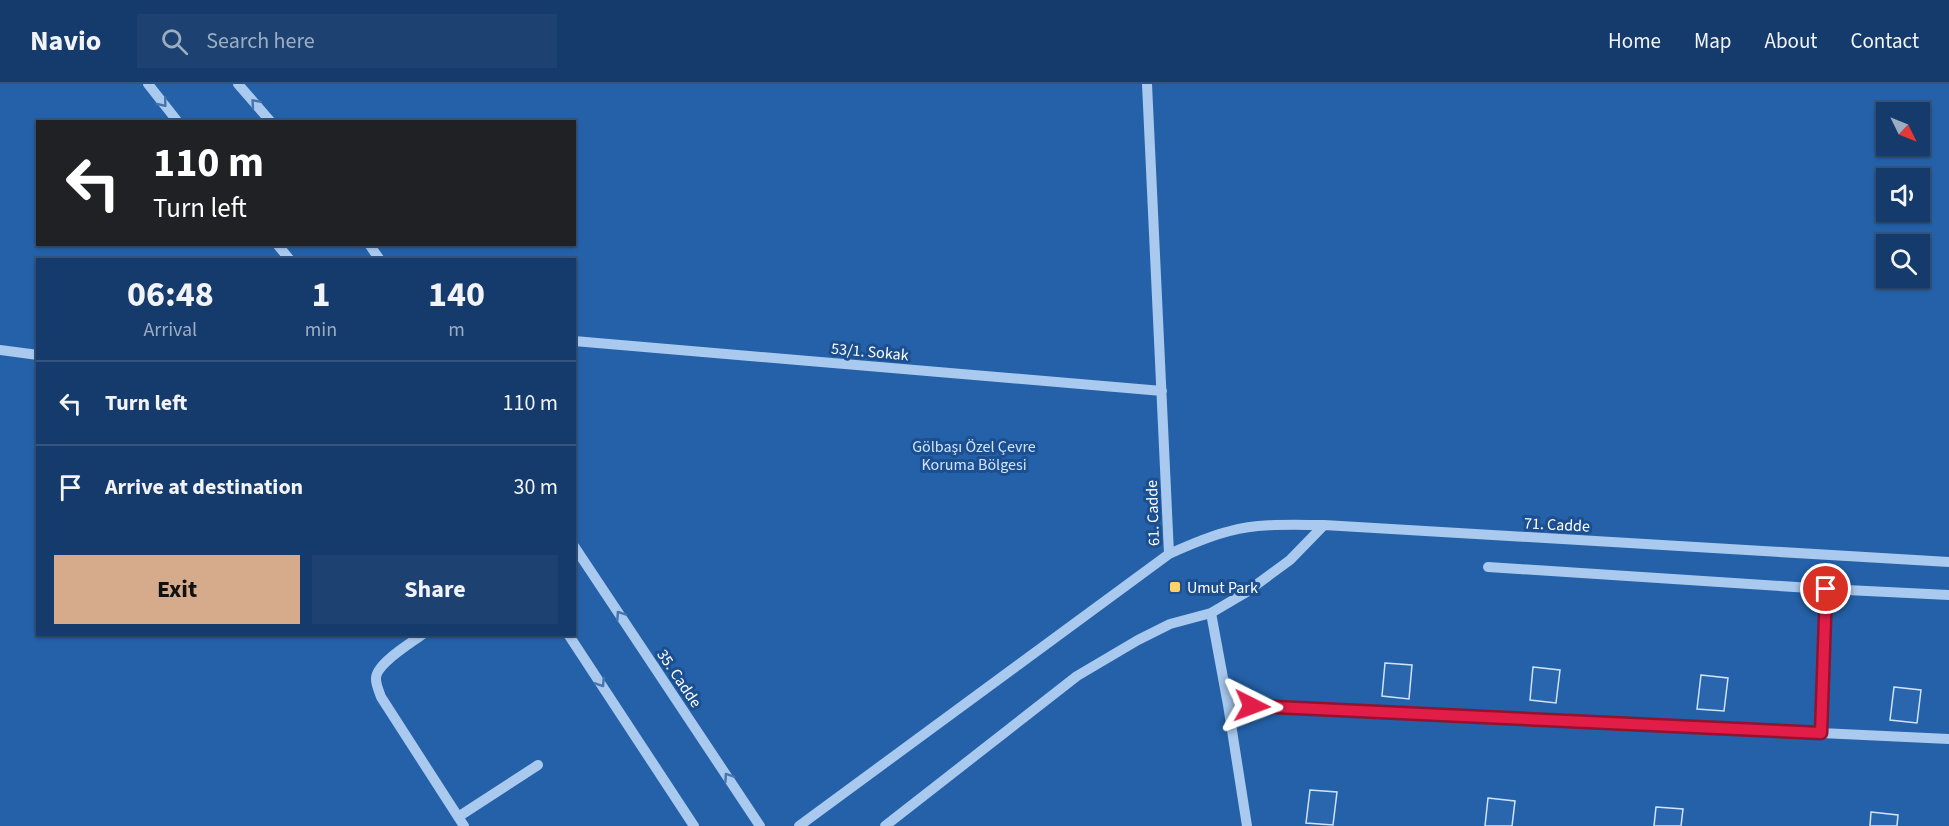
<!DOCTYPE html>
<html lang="en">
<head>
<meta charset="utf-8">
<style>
  :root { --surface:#143b6b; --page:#1d4271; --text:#f1f3f6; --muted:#9dadc1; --line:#33557e; --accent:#d6ab8b }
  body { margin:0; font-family:"Source Sans 3",sans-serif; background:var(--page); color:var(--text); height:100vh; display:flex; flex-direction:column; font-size:22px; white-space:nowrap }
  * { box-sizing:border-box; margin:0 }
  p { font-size:20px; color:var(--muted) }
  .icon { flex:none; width:33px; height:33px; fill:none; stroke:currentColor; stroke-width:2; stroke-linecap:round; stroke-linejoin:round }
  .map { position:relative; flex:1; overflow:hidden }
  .panel { position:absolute; left:36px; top:174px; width:540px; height:378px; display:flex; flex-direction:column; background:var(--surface); border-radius:0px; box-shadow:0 2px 4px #0004,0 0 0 2px var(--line) }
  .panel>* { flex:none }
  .banner { position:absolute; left:36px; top:36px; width:540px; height:126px; border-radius:0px; box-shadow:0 2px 4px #0004,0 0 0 2px var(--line); background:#202124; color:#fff; overflow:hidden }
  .needle { width:39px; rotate:133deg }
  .buttons { position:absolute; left:1876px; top:18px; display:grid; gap:12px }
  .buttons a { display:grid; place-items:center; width:54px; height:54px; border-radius:0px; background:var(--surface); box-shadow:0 2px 4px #0004,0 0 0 2px var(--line); font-size:30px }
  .pin { position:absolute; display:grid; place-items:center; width:51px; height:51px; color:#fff; margin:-26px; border:3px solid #fff; border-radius:50%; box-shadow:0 2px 6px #0007 }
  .me { position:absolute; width:66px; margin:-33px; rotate:93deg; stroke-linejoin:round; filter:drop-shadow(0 0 4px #0008) }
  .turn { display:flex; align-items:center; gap:21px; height:126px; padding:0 18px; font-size:27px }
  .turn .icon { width:78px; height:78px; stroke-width:2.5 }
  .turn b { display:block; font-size:42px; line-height:51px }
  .eta { display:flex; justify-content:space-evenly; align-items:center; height:102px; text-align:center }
  .eta b { font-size:36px; font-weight:700; line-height:42px }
  .cta { display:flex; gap:12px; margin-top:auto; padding:12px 18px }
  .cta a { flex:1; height:69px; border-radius:0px; background:var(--accent); color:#111; font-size:24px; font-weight:700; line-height:69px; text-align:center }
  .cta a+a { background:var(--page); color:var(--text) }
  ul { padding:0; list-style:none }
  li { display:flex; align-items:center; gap:18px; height:84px; padding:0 18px; border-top:2px solid var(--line) }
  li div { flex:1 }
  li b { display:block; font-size:22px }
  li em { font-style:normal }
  header { display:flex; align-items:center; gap:36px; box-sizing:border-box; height:84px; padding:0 30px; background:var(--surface); border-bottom:2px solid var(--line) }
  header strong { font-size:28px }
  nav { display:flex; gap:33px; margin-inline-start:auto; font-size:21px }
  .search { width:420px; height:54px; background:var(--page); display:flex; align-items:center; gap:15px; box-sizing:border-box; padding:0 21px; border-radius:0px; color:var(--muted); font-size:22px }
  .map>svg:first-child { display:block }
  .green { fill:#2461a8; fill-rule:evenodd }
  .building { fill:#2a66ad; stroke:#cfe3fa; stroke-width:1.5 }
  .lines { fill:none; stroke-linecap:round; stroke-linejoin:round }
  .minor { stroke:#a9c9ee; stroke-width:10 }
  .oneway { stroke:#4674ac }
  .route-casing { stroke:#92132f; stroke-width:15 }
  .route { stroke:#e11d48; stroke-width:10 }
  .poi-dot { fill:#ffd166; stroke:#1b4f8f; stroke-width:2 }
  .labels { text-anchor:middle; stroke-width:6; stroke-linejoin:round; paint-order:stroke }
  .street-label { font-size:16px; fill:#fff; stroke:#1b4f8f }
  .park-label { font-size:16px; fill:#cfe3fa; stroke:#1b4f8f }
  .poi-label { font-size:16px; fill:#fff; stroke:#1b4f8f; text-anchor:start }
</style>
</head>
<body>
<header>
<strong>Navio</strong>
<div class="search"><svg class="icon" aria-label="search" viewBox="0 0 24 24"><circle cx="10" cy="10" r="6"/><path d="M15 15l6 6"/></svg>Search here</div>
<nav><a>Home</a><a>Map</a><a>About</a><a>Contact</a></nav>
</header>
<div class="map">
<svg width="1949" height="742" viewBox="0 0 1949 742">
  <rect width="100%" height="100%" fill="#1b4f8f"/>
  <path class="green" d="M 0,0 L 1949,0 L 1949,742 L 0,742 ZM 1887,28 L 1920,28 L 1920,62 L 1887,62 ZM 38,38 L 574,38 L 574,160 L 38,160 ZM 1887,94 L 1920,94 L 1920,128 L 1887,128 ZM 1887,160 L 1920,160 L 1920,194 L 1887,194 ZM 38,176 L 574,176 L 574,550 L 38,550 Z"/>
  <path class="building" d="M 1385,579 L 1412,581 L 1409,615 L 1382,612 Z
    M 1533,583 L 1560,586 L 1556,619 L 1530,616 Z
    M 1701,591 L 1728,594 L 1724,627 L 1697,625 Z
    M 1894,603 L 1921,606 L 1917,639 L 1890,636 Z
    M 1310,706 L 1337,708 L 1333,741 L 1306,739 Z
    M 1488,714 L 1515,717 L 1512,742 L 1485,742 Z
    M 1656,723 L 1683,725 L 1681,742 L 1654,742 Z
    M 1871,728 L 1898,731 L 1897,742 L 1870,742 Z"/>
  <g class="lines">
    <path class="minor" d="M 148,0 L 178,38
      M 238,0 L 271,38
      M 1147,0 L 1169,470
      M 277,160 L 290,176
      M 369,160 L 380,176
      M 574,257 L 1162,307
      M 0,266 L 38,271
      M 574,462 L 760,742
      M 1488,483 L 1826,505 L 1949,511
      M 423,550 C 411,559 375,580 376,595 C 376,601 379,607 381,613 L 464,742
      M 568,550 L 694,742
      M 1228,621 L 1949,655
      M 1821,649 L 1826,505
      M 458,733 L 538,681
      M 799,742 L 1169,470 C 1189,461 1209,452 1230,447 C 1260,439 1293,441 1324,441 L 1949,478
      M 885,742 L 1077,592 L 1138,556 L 1170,540 L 1211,529
      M 1247,742 L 1228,621 L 1211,529 L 1245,509 L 1290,476 L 1324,441"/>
  </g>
  <defs><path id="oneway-chevron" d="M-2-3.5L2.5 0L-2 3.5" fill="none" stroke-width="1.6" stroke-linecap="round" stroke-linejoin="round" transform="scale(1.5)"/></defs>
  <g class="oneway">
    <use href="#oneway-chevron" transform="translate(163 19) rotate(51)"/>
    <use href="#oneway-chevron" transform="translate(255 19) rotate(-131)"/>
    <use href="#oneway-chevron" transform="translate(620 531) rotate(-124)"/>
    <use href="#oneway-chevron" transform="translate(601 599) rotate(57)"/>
    <use href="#oneway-chevron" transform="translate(728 693) rotate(-124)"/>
  </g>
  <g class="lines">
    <defs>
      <path id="route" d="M 1252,622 L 1821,649 L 1826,505"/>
    </defs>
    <use href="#route" class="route-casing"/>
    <use href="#route" class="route"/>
  </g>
  <rect class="poi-dot" x="1169" y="497" width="12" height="12" rx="3"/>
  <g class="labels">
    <g class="street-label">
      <text transform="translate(870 267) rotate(5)" y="6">53/1. Sokak</text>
      <text transform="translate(1152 429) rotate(-92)" y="6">61. Cadde</text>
      <text transform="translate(1557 440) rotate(3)" y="6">71. Cadde</text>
      <text transform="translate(680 594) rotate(56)" y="6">35. Cadde</text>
    </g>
    <g class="park-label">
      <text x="974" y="368">Gölbaşı Özel Çevre<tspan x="974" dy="18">Koruma Bölgesi</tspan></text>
    </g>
    <g class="poi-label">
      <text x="1187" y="509">Umut Park</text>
    </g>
  </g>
</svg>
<div class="buttons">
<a><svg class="needle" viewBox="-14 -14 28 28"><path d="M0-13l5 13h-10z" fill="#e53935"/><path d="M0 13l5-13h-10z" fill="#9dadc1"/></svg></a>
<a><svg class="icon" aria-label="sound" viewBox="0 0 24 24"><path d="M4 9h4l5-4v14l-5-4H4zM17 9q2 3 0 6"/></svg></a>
<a><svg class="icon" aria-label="search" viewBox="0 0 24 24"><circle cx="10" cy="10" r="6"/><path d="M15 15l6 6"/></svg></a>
</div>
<div class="pin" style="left:1826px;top:505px;background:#d93025"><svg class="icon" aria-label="arrive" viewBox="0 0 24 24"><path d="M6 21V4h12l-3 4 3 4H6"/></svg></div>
<svg class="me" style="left:1252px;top:622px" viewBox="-20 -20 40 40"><path d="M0-17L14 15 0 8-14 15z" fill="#e11d48" stroke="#fff" stroke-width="4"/></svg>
<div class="banner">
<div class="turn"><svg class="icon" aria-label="left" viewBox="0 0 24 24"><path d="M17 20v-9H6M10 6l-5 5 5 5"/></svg><div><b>110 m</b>Turn left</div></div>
</div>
<section class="panel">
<div class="eta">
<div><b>06:48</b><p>Arrival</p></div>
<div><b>1</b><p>min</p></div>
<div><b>140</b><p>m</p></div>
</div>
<ul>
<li><svg class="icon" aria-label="left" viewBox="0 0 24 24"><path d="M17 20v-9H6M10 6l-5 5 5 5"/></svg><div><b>Turn left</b></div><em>110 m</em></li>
<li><svg class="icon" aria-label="arrive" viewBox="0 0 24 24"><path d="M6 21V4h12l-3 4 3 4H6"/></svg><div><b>Arrive at destination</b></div><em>30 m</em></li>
</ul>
<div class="cta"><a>Exit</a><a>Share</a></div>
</section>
</div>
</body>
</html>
